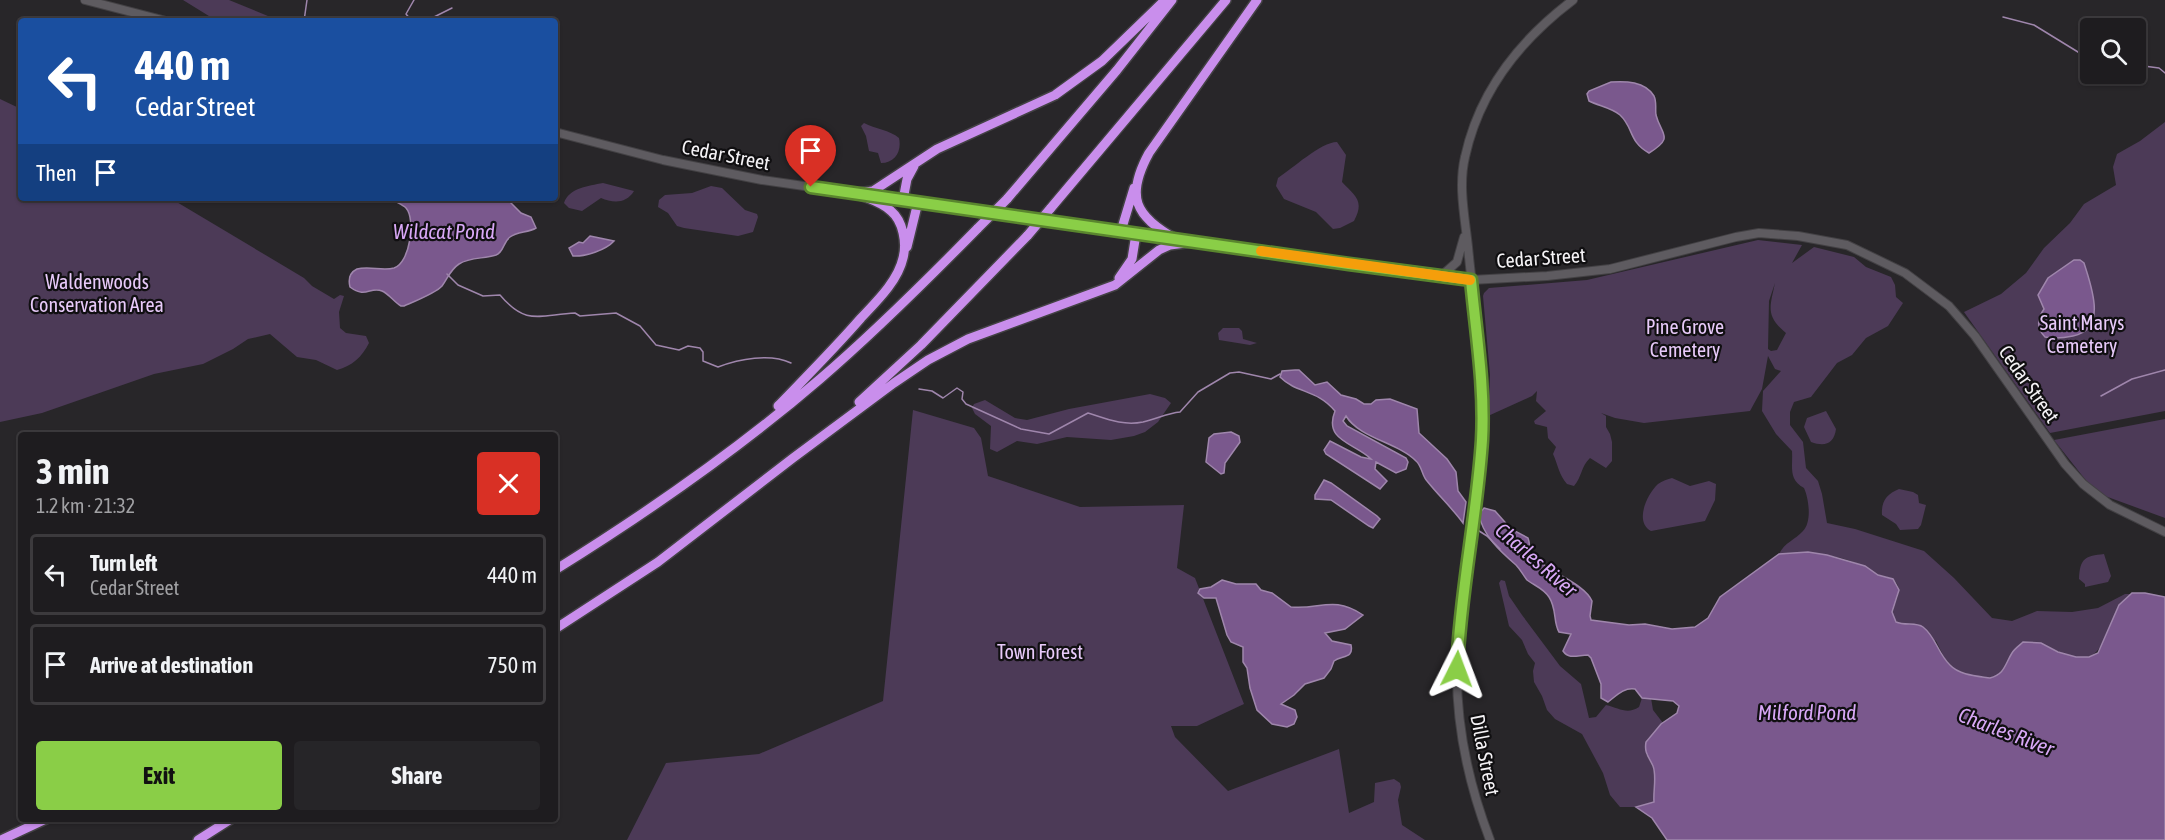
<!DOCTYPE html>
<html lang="en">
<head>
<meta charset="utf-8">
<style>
  :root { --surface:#1e1c1f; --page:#262528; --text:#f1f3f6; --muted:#a1a1a4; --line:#3c3a3d; --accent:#8ace47 }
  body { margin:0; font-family:"Asap Condensed",sans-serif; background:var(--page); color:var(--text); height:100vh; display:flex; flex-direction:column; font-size:22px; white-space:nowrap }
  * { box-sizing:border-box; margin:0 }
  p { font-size:20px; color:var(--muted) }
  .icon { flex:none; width:33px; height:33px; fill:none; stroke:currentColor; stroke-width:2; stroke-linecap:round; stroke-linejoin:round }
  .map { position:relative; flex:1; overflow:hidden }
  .drawer { position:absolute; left:18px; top:432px; width:540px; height:390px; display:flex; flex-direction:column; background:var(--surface); border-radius:6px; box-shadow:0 2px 4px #0004,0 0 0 2px var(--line) }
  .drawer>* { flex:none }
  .banner { position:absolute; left:18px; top:18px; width:540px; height:183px; border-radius:6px; box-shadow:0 2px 4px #0004,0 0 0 2px var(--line); background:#1a4fa0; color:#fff; overflow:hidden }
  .fabs { position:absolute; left:2080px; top:18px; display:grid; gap:12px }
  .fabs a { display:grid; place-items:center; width:66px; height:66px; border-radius:6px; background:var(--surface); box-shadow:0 2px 4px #0004,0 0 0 2px var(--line); font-size:30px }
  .pin { position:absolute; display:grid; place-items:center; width:51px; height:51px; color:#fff; margin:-62px -26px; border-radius:50% 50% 50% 0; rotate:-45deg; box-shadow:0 0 6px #0007 }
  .pin .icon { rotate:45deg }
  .me { position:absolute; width:66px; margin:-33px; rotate:3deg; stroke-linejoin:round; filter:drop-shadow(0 0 4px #0008) }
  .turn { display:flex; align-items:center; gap:21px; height:126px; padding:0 18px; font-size:27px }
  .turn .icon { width:78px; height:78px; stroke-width:2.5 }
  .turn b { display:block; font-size:42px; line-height:51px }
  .then { display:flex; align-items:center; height:57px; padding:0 18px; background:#0003; gap:12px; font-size:22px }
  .round { display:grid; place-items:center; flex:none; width:63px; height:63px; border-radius:6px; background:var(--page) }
  .summary { display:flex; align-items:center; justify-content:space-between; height:102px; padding:0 18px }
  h1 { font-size:36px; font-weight:700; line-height:45px }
  .cta { display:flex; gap:12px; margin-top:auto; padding:12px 18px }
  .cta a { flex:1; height:69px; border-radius:6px; background:var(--accent); color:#111; font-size:24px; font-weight:700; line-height:69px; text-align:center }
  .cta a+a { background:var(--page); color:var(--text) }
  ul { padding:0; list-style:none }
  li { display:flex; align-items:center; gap:18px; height:81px; margin:0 12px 9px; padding:0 6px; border:3px solid var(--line); border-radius:6px }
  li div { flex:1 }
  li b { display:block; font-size:22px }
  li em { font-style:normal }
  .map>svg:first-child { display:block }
  .green { fill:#4c3a57; fill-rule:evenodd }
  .water { fill:#7a588d; stroke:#9f86ac; stroke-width:1.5 }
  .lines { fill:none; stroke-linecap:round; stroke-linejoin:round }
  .stream { stroke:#9f86ac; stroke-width:1.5 }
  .secondary-casing { stroke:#434144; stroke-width:10 }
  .highway-casing { stroke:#434144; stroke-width:12 }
  .secondary { stroke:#5e5b60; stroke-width:8 }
  .highway { stroke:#c98eec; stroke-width:9 }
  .highway-bridge-casing { stroke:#434144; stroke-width:12; stroke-linecap:butt }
  .highway-bridge { stroke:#c98eec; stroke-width:9 }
  .route-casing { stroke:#5a862e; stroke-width:15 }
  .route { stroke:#8ace47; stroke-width:10 }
  .slow { stroke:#f59e0b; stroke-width:10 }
  .labels { text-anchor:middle; stroke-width:4.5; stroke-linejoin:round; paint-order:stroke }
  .street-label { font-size:20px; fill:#f5f3f6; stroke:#100f11 }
  .park-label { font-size:20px; fill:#e8cafa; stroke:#100f11 }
  .water-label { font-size:21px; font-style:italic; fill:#d9a8f7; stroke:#100f11 }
</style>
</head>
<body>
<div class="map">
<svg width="2165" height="840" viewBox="0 0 2165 840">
  <rect width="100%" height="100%" fill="#282629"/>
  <path class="green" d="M 183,0 L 229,0 L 280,21 L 217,21 Z
    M 0,99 L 21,109 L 21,198 L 170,198 L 304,278 L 312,286 L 334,299 L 340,295 L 344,296 L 339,312 L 340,328 L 346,333 L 366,336 L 369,343 C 362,357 352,366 337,370 L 316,360 L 297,357 L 270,334 L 248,339 L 233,349 L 203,364 L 154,374 L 42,413 L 0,422 Z
    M 2165,122 L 2165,411 L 2050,433 L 1964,312 L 2001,294 L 2026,273 L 2044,248 L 2070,223 L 2084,204 L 2116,185 L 2113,167 L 2117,154 L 2140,141 Z
    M 864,123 C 875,129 890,130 899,138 C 902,151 895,163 881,163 L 878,153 L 869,151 L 866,136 L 861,126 Z
    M 1337,142 L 1346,155 L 1342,182 C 1355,196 1365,200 1354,221 L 1340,228 L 1333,229 L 1316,212 L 1284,199 L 1276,186 L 1278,178 C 1292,169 1321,142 1337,142 Z
    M 603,183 L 634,191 C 626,204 613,203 601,198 L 582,211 L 569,208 L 564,203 C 569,188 588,186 603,183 Z
    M 711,186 L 722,188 L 745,210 L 757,214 L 758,217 L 753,232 L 738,236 L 684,228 L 677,226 L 668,213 L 658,207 L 659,200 L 665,195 L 692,193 Z
    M 1758,240 L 1802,245 L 1792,263 L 1814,247 L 1854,257 L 1866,267 L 1891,277 L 1895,285 L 1896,297 L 1903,303 L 1888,326 L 1866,338 L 1852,355 L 1837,363 L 1811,397 L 1794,402 L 1790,412 L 1790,425 L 1803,442 L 1806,468 L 1818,481 L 1822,494 L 1827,523 L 1855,529 L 1924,551 L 1954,578 L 1992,618 L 2012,621 L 2037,611 L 2072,612 L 2098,608 L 2125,594 L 2131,594 C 2093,630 2116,684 2041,643 L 2012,653 L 2005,667 L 1994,678 L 1970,675 L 1955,669 L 1945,659 L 1936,641 L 1915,624 L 1903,625 L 1893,620 C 1890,607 1903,596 1897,584 C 1893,576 1884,577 1877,574 C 1873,572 1869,569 1865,567 C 1838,553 1808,552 1779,554 C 1785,542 1795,540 1803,531 C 1812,522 1809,499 1804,488 C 1788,479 1793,467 1792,451 L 1776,434 L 1762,411 L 1763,391 L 1781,371 L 1775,369 L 1768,356 L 1762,389 L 1750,411 L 1644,423 L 1615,418 L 1601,413 L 1606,416 L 1606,427 L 1610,434 L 1612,442 L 1612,461 L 1606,468 L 1590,458 C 1581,466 1582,477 1574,486 L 1567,484 C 1559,475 1558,465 1553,454 L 1556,447 L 1548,438 L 1547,427 L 1535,424 L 1534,421 L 1546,411 L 1536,401 L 1537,391 L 1532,396 L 1488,416 L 1490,375 L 1483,296 L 1484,293 L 1489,288 L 1587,280 ZM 1775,283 C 1770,307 1765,316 1786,333 L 1777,350 L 1771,351 L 1768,349 L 1769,301 Z
    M 1223,328 L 1239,328 L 1242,331 L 1243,339 L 1257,343 L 1250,345 L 1219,340 L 1218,333 Z
    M 1150,394 L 1165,398 L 1171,403 L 1158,422 L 1145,432 L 1134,436 L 1111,440 L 1067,437 L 1037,444 L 1017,441 L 997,452 L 990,449 L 991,426 L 975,414 L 972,408 L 974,404 L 985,400 L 1015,418 L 1027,420 L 1069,409 Z
    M 913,410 L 974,428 L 981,438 L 988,476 L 1080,507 L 1184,505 L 1177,568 L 1195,578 L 1244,704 L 1197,726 L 1171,726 L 1175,737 L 1228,791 L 1339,749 L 1349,813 L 1374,802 L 1375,783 L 1394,779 L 1400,783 L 1401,787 L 1398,800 L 1402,825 L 1425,840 L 627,840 L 666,763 L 759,754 L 883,701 Z
    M 1826,411 L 1836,429 C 1834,444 1825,447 1811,442 L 1804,427 L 1807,418 Z
    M 2165,419 L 2165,518 L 2105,496 L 2088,483 L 2054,440 Z
    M 1672,478 L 1690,486 L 1709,481 L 1716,484 L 1715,500 L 1705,521 L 1651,531 C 1634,522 1647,494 1658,484 C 1662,481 1668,479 1672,478 Z
    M 1899,489 L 1913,492 L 1918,495 L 1919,503 L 1926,505 L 1921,525 L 1918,529 L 1900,530 L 1896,524 L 1882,515 C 1881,501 1887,494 1899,489 Z
    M 2104,554 L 2111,576 L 2108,582 L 2085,587 L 2085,584 L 2079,579 C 2080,558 2085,556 2104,554 Z
    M 1501,580 L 1505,581 L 1509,596 L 1522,615 L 1560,666 L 1581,684 L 1589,718 L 1596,717 L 1606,705 C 1619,708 1627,715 1639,707 L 1642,698 L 1651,698 L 1653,710 L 1663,723 L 1648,739 L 1646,754 L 1654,768 L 1654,803 L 1636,807 L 1620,807 L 1610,795 L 1603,773 L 1582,734 L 1555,719 L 1547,710 L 1542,696 L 1534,682 L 1533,671 L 1535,663 L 1528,654 L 1522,640 L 1509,626 L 1499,583 Z"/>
  <path class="water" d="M 1611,82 C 1625,81 1645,81 1654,96 C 1657,102 1655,109 1656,115 C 1661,135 1675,137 1649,153 C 1628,141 1634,128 1620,115 C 1612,108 1599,106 1589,101 L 1587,94 L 1589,91 Z
    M 390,198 L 506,198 L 521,213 L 531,217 L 536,228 C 528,233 517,231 510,237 C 503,242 504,252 496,255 C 484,259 470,257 459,264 C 450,270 448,278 442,286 C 436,293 413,302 404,306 L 401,306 C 394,302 389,294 382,291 C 370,286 366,299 350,287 C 348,279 349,273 357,269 C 369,266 383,271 394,268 C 410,263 416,219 406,208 C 402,204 395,202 390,198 Z
    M 590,236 L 614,241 C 606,250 585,257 573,256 L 569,248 L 579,242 L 583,243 Z
    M 2074,260 L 2080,260 L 2084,263 C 2091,286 2108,329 2073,336 C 2064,338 2054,339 2045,337 C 2036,328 2037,319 2044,309 L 2038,295 L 2048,278 Z
    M 1295,370 L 1299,370 L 1315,385 L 1327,382 L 1341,395 L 1356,399 L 1364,404 L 1371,404 L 1376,400 L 1390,399 L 1417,409 L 1419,433 L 1447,459 L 1456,472 L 1458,491 L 1466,502 L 1463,523 C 1452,508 1439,496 1427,481 C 1422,476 1422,466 1416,461 C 1399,443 1359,438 1346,416 L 1343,421 L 1347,426 L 1406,458 L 1408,462 L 1406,469 L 1396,473 L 1376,462 L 1375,469 L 1387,481 L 1380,489 L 1326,454 L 1324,450 L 1330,441 L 1361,457 L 1371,459 C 1355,443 1323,441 1335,411 C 1317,389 1297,394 1280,377 L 1282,371 Z
    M 1231,432 L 1239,436 L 1240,442 L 1225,463 L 1224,473 L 1221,474 L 1206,462 L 1209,438 L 1214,434 Z
    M 1324,480 L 1331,483 L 1377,516 L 1380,519 L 1373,528 L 1369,526 L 1331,500 L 1315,499 L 1315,495 Z
    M 1484,508 L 1495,511 L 1511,529 L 1528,538 C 1530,543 1529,548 1531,552 C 1542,571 1583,581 1592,601 L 1590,616 L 1591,620 L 1629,625 L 1645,624 L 1672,629 L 1695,627 L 1708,618 L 1720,597 L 1779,554 L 1808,552 L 1827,555 L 1865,566 L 1878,575 L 1893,579 L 1899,590 L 1892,612 L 1896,622 C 1905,626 1916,622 1923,627 C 1936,637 1938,654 1950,665 C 1959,675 1977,676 1990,678 C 2005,674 2005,664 2012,653 C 2014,649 2020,645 2023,642 L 2041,643 L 2058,652 L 2076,657 L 2089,657 L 2098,653 L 2119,605 L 2132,593 L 2145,593 L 2165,597 L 2165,840 L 1667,840 L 1652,818 L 1636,807 L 1654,802 C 1653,791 1657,776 1653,766 C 1649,757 1644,753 1646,742 L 1661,724 L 1677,713 L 1679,706 L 1673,701 L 1642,698 L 1635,689 C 1624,687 1616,696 1608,702 L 1601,698 L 1601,684 L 1591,658 L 1588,655 C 1578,655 1569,660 1563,651 L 1571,634 L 1559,632 C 1553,622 1557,609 1549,597 C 1543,588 1535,586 1527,580 C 1523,575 1520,569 1516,565 C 1501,552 1482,535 1479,514 Z
    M 1222,580 L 1236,584 L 1256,584 L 1261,590 L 1272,593 L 1291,607 C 1320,610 1333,595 1363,615 L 1345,629 L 1325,633 L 1332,641 L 1351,645 C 1354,659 1342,655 1334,661 L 1331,669 L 1324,678 L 1305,684 L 1294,695 L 1281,704 L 1295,710 L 1297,717 L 1294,724 L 1287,727 L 1272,724 L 1257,710 L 1250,688 L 1247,668 L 1243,662 L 1243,647 L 1231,642 L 1227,635 L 1216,598 L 1204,598 L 1198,593 L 1200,589 L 1211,587 Z"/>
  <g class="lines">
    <path class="stream" d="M 414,0 L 406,14 L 411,20 L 434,17 L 452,8
      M 2003,17 L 2034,25 L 2091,60
      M 304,21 L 307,0
      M 2136,65 L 2159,68 L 2165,73
      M 447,274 L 458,285 L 483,296 L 500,295 C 526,326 539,315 575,313 L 580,316 L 616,313 L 640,326 L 656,345 L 679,350 L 688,346 L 700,348 L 703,352 L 703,361 L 718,367 C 739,359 770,353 791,363
      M 919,389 L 932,391 L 943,398 L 957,388 L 963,392 L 962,399 L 966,404 L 1021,429 L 1049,434 L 1088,413 C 1107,419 1123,426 1143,422 C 1156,419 1168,413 1180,412 L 1198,392 L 1230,373 L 1239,372 L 1271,379 L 1280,374
      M 2101,396 L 2132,379 L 2165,370
      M 1476,529 L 1487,536 L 1500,549"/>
    <defs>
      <path id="secondary" d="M 85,0 L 166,21
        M 555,132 L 663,160 L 762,180 L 1173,239
        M 1188,241 L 1471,280 L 1547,276 L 1610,269 L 1736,237 L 1759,233 L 1798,236 L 1847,245 L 1905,273 L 1949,306 L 1975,336 L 2065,464 L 2083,484 L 2110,505 L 2165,532
        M 1440,277 L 1457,262 L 1464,237
        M 1490,840 C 1469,785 1456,726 1457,667 C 1460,580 1484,493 1482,406 C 1482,353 1473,300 1468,247 C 1465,218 1458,186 1465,157 C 1479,92 1520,40 1573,0"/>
      <path id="highway" d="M 856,193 L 873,191 L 937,149 L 1055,95 L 1102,61 L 1165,0
        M 1007,199 L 1117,70 L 1172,0
        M 903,200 L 907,179 L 914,166
        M 1050,209 L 1226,0
        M 1121,231 L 1134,188
        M 1176,239 C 1135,216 1125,197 1149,153 L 1257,0
        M 907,247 L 918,202
        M 1119,278 L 1132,259 L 1136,234
        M 859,402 L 921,345 L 1028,235
        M 778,406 C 806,377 834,349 861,318 C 876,302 898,281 903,258 C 907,243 903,221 891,211 C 882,202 869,199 858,194
        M 555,570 C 645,514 740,448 820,379 C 876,331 927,280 978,228
        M 555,629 L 658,562 L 793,458 L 894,383 L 928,360 L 968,339 L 1115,285 L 1159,250 L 1170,245 L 1193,242
        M 1,840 L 46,819
        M 198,840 L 231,819"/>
    </defs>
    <use href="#secondary" class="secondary-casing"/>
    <use href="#highway" class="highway-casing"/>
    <use href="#secondary" class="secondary"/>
    <use href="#highway" class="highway"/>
    <defs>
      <path id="highway-bridge" d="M 978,228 L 1007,199
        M 1028,235 L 1050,209"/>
    </defs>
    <use href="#highway-bridge" class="highway-bridge-casing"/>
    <use href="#highway-bridge" class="highway-bridge"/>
  </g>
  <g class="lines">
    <defs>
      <path id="route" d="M 811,187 L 1349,264 L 1471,280 C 1476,333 1485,387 1482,440 C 1477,517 1460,592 1457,669"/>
    </defs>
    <use href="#route" class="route-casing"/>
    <use href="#route" class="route"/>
    <path class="slow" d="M 1261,251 L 1470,280"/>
  </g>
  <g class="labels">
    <g class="street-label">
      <text transform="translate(726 155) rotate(11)" y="7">Cedar Street</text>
      <text transform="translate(1541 258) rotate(-4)" y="7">Cedar Street</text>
      <text transform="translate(2029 384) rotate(55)" y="7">Cedar Street</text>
      <text transform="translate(1485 755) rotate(79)" y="7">Dilla Street</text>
    </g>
    <g class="park-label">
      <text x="97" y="289">Waldenwoods<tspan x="97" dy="23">Conservation Area</tspan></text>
      <text x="2082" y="330">Saint Marys<tspan x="2082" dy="23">Cemetery</tspan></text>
      <text x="1685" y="334">Pine Grove<tspan x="1685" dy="23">Cemetery</tspan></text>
      <text x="1040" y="659">Town Forest</text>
    </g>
    <g class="water-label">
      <text x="444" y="239">Wildcat Pond</text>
      <text transform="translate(1536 560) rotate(41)" y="7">Charles River</text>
      <text x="1807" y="720">Milford Pond</text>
      <text transform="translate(2006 732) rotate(21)" y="7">Charles River</text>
    </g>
  </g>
</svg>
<div class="fabs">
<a><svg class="icon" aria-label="search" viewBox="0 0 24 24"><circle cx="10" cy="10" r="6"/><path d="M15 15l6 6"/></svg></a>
</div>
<div class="pin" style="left:811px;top:187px;background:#d93025"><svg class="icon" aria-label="arrive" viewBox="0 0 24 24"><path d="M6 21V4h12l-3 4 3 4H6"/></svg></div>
<svg class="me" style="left:1457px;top:669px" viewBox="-20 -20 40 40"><path d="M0-17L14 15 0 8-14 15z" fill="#8ace47" stroke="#fff" stroke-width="4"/></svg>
<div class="banner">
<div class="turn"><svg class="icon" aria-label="left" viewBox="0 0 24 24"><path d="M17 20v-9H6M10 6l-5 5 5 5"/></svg><div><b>440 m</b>Cedar Street</div></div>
<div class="then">Then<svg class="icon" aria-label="arrive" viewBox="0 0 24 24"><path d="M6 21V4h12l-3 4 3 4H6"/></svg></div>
</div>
<section class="drawer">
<div class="summary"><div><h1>3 min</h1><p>1.2 km · 21:32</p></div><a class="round" style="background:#d93025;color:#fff"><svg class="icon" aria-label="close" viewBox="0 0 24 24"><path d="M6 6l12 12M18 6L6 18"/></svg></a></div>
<ul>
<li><svg class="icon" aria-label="left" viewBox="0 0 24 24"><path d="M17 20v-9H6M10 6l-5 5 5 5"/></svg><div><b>Turn left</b><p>Cedar Street</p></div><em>440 m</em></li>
<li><svg class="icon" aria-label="arrive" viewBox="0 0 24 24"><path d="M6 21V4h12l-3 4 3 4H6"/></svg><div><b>Arrive at destination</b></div><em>750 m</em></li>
</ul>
<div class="cta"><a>Exit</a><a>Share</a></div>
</section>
</div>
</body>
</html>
